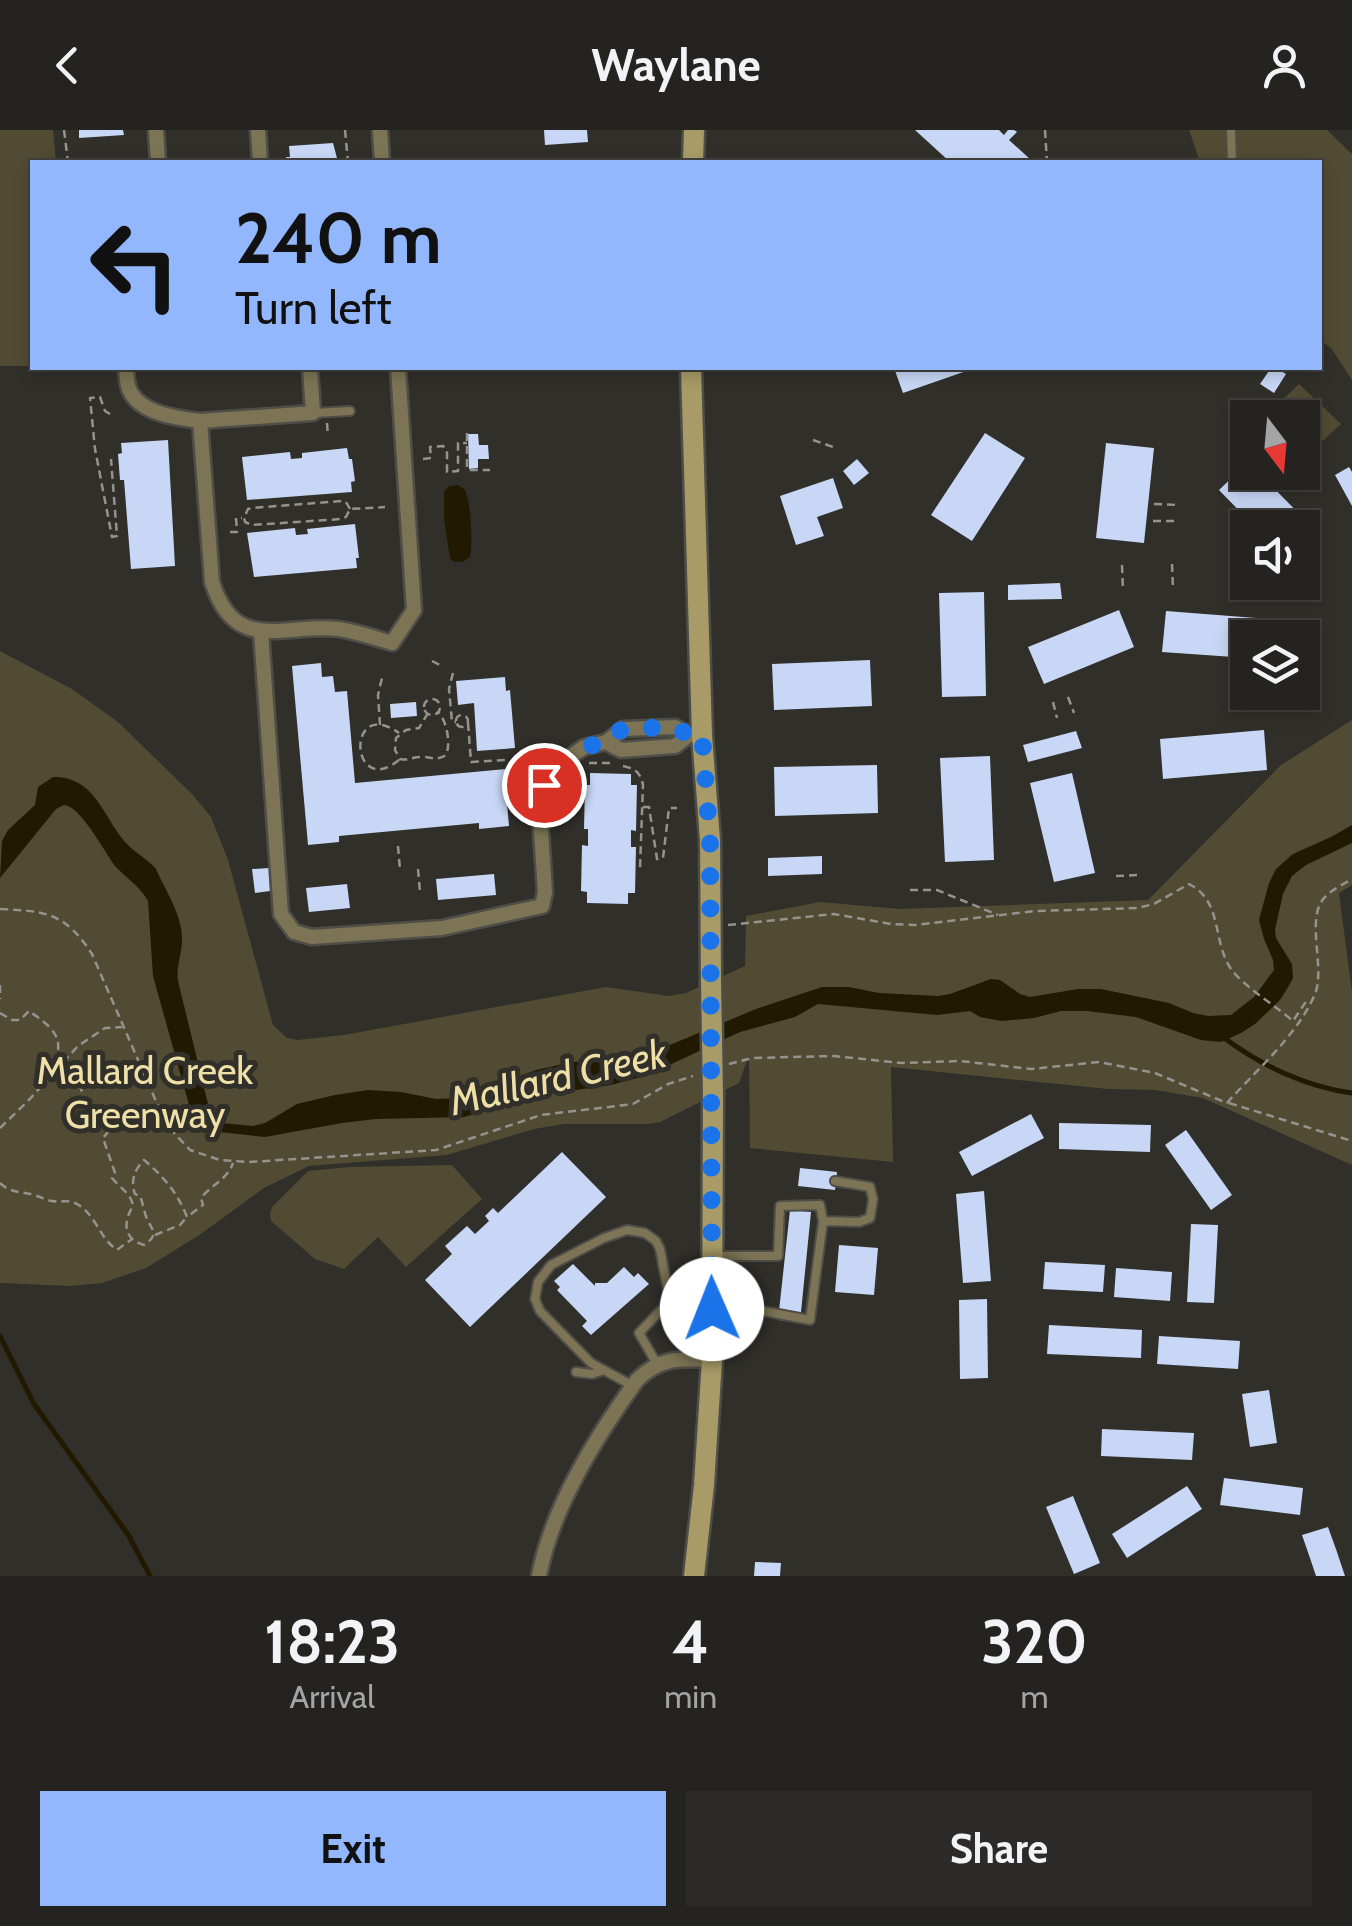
<!DOCTYPE html>
<html lang="en">
<head>
<meta charset="utf-8">
<style>
  :root { --surface:#242320; --page:#2c2b29; --text:#f1f3f6; --muted:#a3a4a5; --line:#41403e; --accent:#93b7fd }
  body { margin:0; font-family:Cabin,sans-serif; background:var(--page); color:var(--text); height:100vh; display:flex; flex-direction:column; font-size:38px; white-space:nowrap }
  * { box-sizing:border-box; margin:0 }
  p { font-size:32px; color:var(--muted) }
  .icon { flex:none; width:55px; height:55px; fill:none; stroke:currentColor; stroke-width:2; stroke-linecap:round; stroke-linejoin:round }
  .map { position:relative; height:1446px; overflow:hidden }
  .side { display:flex; flex-direction:column; background:var(--surface); flex:1 }
  .side>* { flex:none }
  .top-card { position:absolute; left:30px; top:30px; width:1292px; height:210px; border-radius:0px; box-shadow:0 5px 15px #0003,0 0 0 2px var(--line); background:#93b7fd; color:#111; overflow:hidden }
  .needle { width:65px; rotate:164deg }
  .controls { position:absolute; left:1230px; top:270px; display:grid; gap:20px }
  .controls a { display:grid; place-items:center; width:90px; height:90px; border-radius:0px; background:var(--surface); box-shadow:0 5px 15px #0003,0 0 0 2px var(--line); font-size:50px }
  .pin { position:absolute; display:grid; place-items:center; width:85px; height:85px; color:#fff; margin:-42px; border:5px solid #fff; border-radius:50%; box-shadow:0 2px 10px #0007 }
  .me { position:absolute; width:110px; margin:-55px; rotate:359deg; stroke-linejoin:round; filter:drop-shadow(0 0 8px #0008) }
  .turn { display:flex; align-items:center; gap:35px; height:210px; padding:0 40px; font-size:45px }
  .turn .icon { width:130px; height:130px; stroke-width:2.5 }
  .turn b { display:block; font-size:70px; line-height:85px }
  .eta { display:flex; justify-content:space-evenly; align-items:center; height:170px; text-align:center }
  .eta b { font-size:60px; font-weight:800; line-height:70px }
  .cta { display:flex; gap:20px; margin-top:auto; padding:20px 40px }
  .cta a { flex:1; height:115px; border-radius:0px; background:var(--accent); color:#111; font-size:40px; font-weight:800; line-height:115px; text-align:center }
  .cta a+a { background:var(--page); color:var(--text) }
  header { display:flex; justify-content:space-between; align-items:center; height:130px; padding:0 40px; background:var(--surface); font-size:45px; font-weight:800 }
  .map>svg:first-child { display:block }
  .green { fill:#514b33 }
  .water { fill:#211a00 }
  .lines { fill:none; stroke-linecap:round; stroke-linejoin:round }
  .stream { stroke:#211a00; stroke-width:5 }
  .building { fill:#c7d7f5 }
  .service-casing { stroke:#4e4d48; stroke-width:12 }
  .minor-casing { stroke:#4e4d48; stroke-width:19 }
  .secondary-casing { stroke:#4e4d48; stroke-width:25 }
  .path { stroke:#94938f; stroke-width:2.5; stroke-dasharray:8 5; stroke-linecap:butt }
  .service { stroke:#7c7454; stroke-width:8 }
  .minor { stroke:#7c7454; stroke-width:14 }
  .secondary { stroke:#a89b67; stroke-width:20 }
  .secondary-bridge-casing { stroke:#4e4d48; stroke-width:25; stroke-linecap:butt }
  .secondary-bridge { stroke:#a89b67; stroke-width:20 }
  .route { stroke:#1a73e8; stroke-width:18; stroke-dasharray:0 32.4 }
  .labels { text-anchor:middle; stroke-width:10; stroke-linejoin:round; paint-order:stroke }
  .park-label { font-size:38px; fill:#efe0a7; stroke:#302f2a }
  .water-label { font-size:40px; font-style:italic; fill:#eedfa6; stroke:#302f2a }
</style>
</head>
<body>
<header><svg class="icon" aria-label="back" viewBox="0 0 24 24"><path d="M15 5l-7 7 7 7"/></svg>Waylane<svg class="icon" aria-label="person" viewBox="0 0 24 24"><circle cx="12" cy="8" r="4"/><path d="M4 21q1-7 8-7t8 7"/></svg></header>
<div class="map">
<svg width="1352" height="1446" viewBox="0 0 1352 1446">
  <rect width="100%" height="100%" fill="#302f2a"/>
  <path class="green" d="M 0,0 L 53,0 L 56,32 L 32,32 L 32,236 L 0,236 Z
    M 1189,0 L 1327,0 L 1352,24 L 1352,250 L 1331,218 L 1320,210 L 1320,32 L 1200,32 Z
    M 1299,254 L 1341,294 L 1315,318 L 1303,306 L 1302,288 L 1283,287 L 1274,278 Z
    M 0,521 L 72,559 L 118,592 L 193,665 L 211,687 L 228,730 L 273,895 L 287,908 L 297,910 L 344,905 L 606,857 L 669,866 L 686,863 L 745,836 L 746,786 L 820,772 L 900,779 L 1148,770 L 1281,635 L 1352,590 L 1352,755 L 1339,763 L 1352,862 L 1352,1035 L 1203,968 L 1155,960 L 1108,959 L 891,937 L 893,1032 L 750,1018 L 749,925 L 739,953 L 660,992 L 649,994 L 564,994 L 534,999 L 447,1025 L 309,1036 L 264,1058 L 201,1104 L 146,1138 L 102,1153 L 71,1156 L 0,1153 Z
    M 452,1035 L 482,1069 L 406,1137 L 378,1107 L 344,1139 L 315,1129 L 271,1091 L 270,1083 L 272,1077 L 308,1041 L 350,1037 Z"/>
  <path class="water" d="M 458,355 C 460,356 463,358 465,360 C 471,371 473,414 470,427 L 462,432 L 454,432 L 450,428 L 444,389 L 444,361 L 450,356 Z
    M 53,647 C 95,646 103,687 126,713 C 135,723 148,729 156,739 C 165,760 183,786 182,810 C 182,824 176,836 178,851 L 210,982 L 222,993 L 253,996 L 265,993 L 297,974 L 335,965 L 368,960 L 401,962 L 436,969 L 461,968 L 536,940 L 572,932 L 622,929 L 665,917 L 756,879 L 822,857 L 849,857 L 879,863 L 938,866 L 950,864 L 991,849 L 1000,850 L 1020,864 L 1030,867 L 1078,859 L 1101,859 L 1169,873 L 1193,883 L 1208,886 L 1231,885 L 1254,867 L 1274,840 L 1273,830 L 1264,809 L 1259,790 L 1269,753 L 1276,739 L 1293,724 L 1331,707 L 1352,695 L 1352,713 L 1306,735 L 1292,746 L 1283,764 L 1275,800 L 1276,808 L 1292,834 L 1293,848 L 1290,854 L 1280,870 L 1255,894 L 1241,903 L 1221,912 L 1201,910 L 1136,887 L 1087,881 L 1061,881 L 1034,888 L 1002,891 L 980,887 L 970,881 L 937,885 L 818,874 L 795,887 L 740,902 L 648,945 L 611,955 L 541,965 L 464,987 L 376,989 L 342,993 L 265,1007 L 220,1002 L 203,996 L 191,982 L 153,846 L 148,771 C 140,756 126,748 115,736 C 106,724 80,675 64,675 C 61,676 59,678 56,679 L 0,748 L 2,711 L 8,700 L 35,675 L 38,657 Z"/>
  <g class="lines">
    <path class="stream" d="M 1223,907 C 1260,935 1306,957 1352,963
      M 0,1206 L 34,1274 L 129,1406 L 150,1446"/>
  </g>
  <path class="building" d="M 79,0 L 123,0 L 124,5 L 79,8 Z
    M 544,0 L 587,0 L 588,12 L 545,15 Z
    M 915,0 L 999,0 L 1004,5 L 1008,0 L 1014,0 L 1017,2 L 1009,10 L 1031,30 L 1029,32 L 950,32 Z
    M 333,13 L 338,32 L 287,32 L 286,27 L 290,27 L 289,16 Z
    M 894,238 L 975,238 L 903,263 Z
    M 1271,238 L 1276,238 L 1286,244 L 1274,263 L 1260,254 Z
    M 985,303 L 1025,328 L 972,411 L 931,385 Z
    M 468,304 L 478,304 L 479,315 L 488,315 L 489,329 L 478,329 L 478,338 L 469,339 Z
    M 168,310 L 175,436 L 131,439 L 124,350 L 120,350 L 118,324 L 122,323 L 121,313 Z
    M 1106,313 L 1154,318 L 1144,413 L 1096,408 Z
    M 347,318 L 349,329 L 352,329 L 355,351 L 351,352 L 352,362 L 247,370 L 242,327 L 290,322 L 291,329 L 302,328 L 302,323 Z
    M 857,329 L 869,343 L 854,355 L 843,341 Z
    M 1248,332 L 1248,342 L 1258,342 L 1320,405 L 1302,423 L 1302,398 L 1256,398 L 1219,360 Z
    M 1349,337 L 1352,342 L 1352,376 L 1335,345 Z
    M 833,348 L 843,378 L 817,387 L 824,406 L 796,415 L 780,366 Z
    M 355,394 L 359,428 L 356,428 L 357,438 L 254,447 L 247,403 L 295,398 L 296,405 L 308,404 L 307,399 Z
    M 1060,453 L 1062,469 L 1008,470 L 1008,455 Z
    M 984,462 L 986,566 L 942,567 L 939,463 Z
    M 1119,480 L 1134,517 L 1044,554 L 1028,517 Z
    M 1166,481 L 1269,489 L 1268,508 L 1248,508 L 1248,528 L 1162,522 Z
    M 870,530 L 872,576 L 774,580 L 772,534 Z
    M 321,533 L 322,547 L 333,546 L 335,562 L 347,561 L 355,653 L 506,639 L 508,661 L 513,660 L 514,672 L 507,673 L 509,696 L 479,699 L 479,693 L 339,706 L 339,712 L 308,715 L 292,536 Z
    M 505,547 L 506,561 L 510,560 L 515,618 L 477,621 L 474,573 L 458,575 L 456,551 Z
    M 416,572 L 417,586 L 391,588 L 390,574 Z
    M 1264,600 L 1267,640 L 1163,649 L 1160,609 Z
    M 1076,601 L 1082,618 L 1028,632 L 1023,615 Z
    M 990,626 L 994,730 L 945,732 L 940,628 Z
    M 877,635 L 878,683 L 775,686 L 774,637 Z
    M 590,643 L 631,644 L 631,655 L 637,655 L 636,701 L 631,700 L 631,717 L 636,717 L 635,763 L 628,763 L 628,774 L 587,773 L 587,762 L 581,761 L 582,715 L 588,716 L 588,699 L 584,699 L 585,655 L 590,655 Z
    M 1072,643 L 1095,743 L 1054,752 L 1030,653 Z
    M 822,726 L 822,744 L 768,746 L 768,728 Z
    M 269,738 L 270,761 L 255,763 L 252,739 Z
    M 494,744 L 496,765 L 438,770 L 436,749 Z
    M 347,754 L 350,778 L 309,782 L 306,758 Z
    M 1031,984 L 1044,1008 L 972,1046 L 959,1022 Z
    M 1059,993 L 1151,995 L 1150,1022 L 1059,1019 Z
    M 1186,1000 L 1232,1065 L 1211,1080 L 1165,1015 Z
    M 562,1022 L 606,1067 L 470,1197 L 425,1150 L 452,1124 L 445,1116 L 467,1096 L 475,1104 L 489,1091 L 485,1086 L 493,1078 L 498,1083 Z
    M 800,1038 L 837,1042 L 835,1060 L 798,1056 Z
    M 984,1061 L 991,1151 L 963,1153 L 956,1064 Z
    M 790,1080 L 811,1082 L 800,1192 L 778,1190 Z
    M 1191,1094 L 1218,1095 L 1214,1173 L 1187,1172 Z
    M 839,1115 L 878,1118 L 874,1165 L 835,1162 Z
    M 1045,1132 L 1105,1135 L 1103,1162 L 1043,1159 Z
    M 573,1134 L 595,1156 L 595,1153 L 607,1153 L 624,1137 L 634,1147 L 638,1143 L 649,1154 L 591,1205 L 582,1196 L 587,1191 L 557,1160 L 560,1157 L 554,1151 Z
    M 1116,1138 L 1172,1142 L 1170,1171 L 1114,1167 Z
    M 987,1169 L 988,1248 L 960,1249 L 959,1170 Z
    M 1049,1195 L 1142,1200 L 1141,1228 L 1047,1224 Z
    M 1159,1206 L 1240,1211 L 1238,1239 L 1157,1234 Z
    M 1269,1260 L 1277,1313 L 1250,1317 L 1242,1264 Z
    M 1102,1299 L 1194,1303 L 1192,1330 L 1101,1326 Z
    M 1224,1348 L 1303,1358 L 1300,1385 L 1220,1375 Z
    M 1187,1356 L 1202,1379 L 1127,1428 L 1112,1404 Z
    M 1073,1366 L 1100,1433 L 1074,1444 L 1046,1377 Z
    M 1328,1397 L 1337,1422 L 1345,1446 L 1316,1446 L 1311,1431 L 1302,1405 Z
    M 755,1432 L 781,1433 L 780,1446 L 754,1446 Z"/>
  <g class="lines">
    <defs>
      <path id="service" d="M 1231,0 L 1232,32
        M 313,283 L 350,281
        M 714,1126 L 778,1126 L 780,1076 L 820,1075 L 823,1091
        M 715,1179 L 757,1180 L 810,1190 L 823,1091 L 859,1092 L 870,1088 L 873,1069 L 870,1057 L 835,1051
        M 576,1242 L 592,1244 L 601,1241
        M 633,1256 L 591,1233 L 540,1181 L 535,1169 L 538,1152 L 551,1135 L 604,1108 L 627,1100 L 645,1103 L 656,1111 L 660,1119 L 669,1166 L 663,1178 L 639,1203 L 657,1234"/>
      <path id="minor" d="M 156,0 L 158,32
        M 258,0 L 260,32
        M 380,0 L 382,32
        M 126,238 C 127,246 126,255 131,263 C 143,284 177,288 200,291
        M 310,238 L 313,283 L 200,291 L 212,452 C 235,525 283,493 338,499 C 356,501 374,508 392,513 L 414,480 L 398,238
        M 261,502 L 281,784 L 294,802 L 312,807 L 442,798 L 542,776 L 545,762 L 540,686 L 544,655 L 552,640 L 584,617 L 606,612 L 623,599 L 675,597 L 689,605 L 702,605
        M 606,612 L 621,620 L 675,616 L 689,605
        M 539,1446 C 552,1377 596,1307 637,1250 C 660,1227 682,1228 712,1230"/>
      <path id="secondary" d="M 693,32 L 694,0
        M 691,238 L 702,605 L 710,710 L 711,851
        M 694,1446 L 704,1355 L 712,1230 L 713,966"/>
    </defs>
    <use href="#service" class="service-casing"/>
    <use href="#minor" class="minor-casing"/>
    <use href="#secondary" class="secondary-casing"/>
    <path class="path" d="M 64,0 L 68,32
      M 345,0 L 348,32
      M 1045,0 L 1047,32
      M 110,284 L 105,281 L 100,267 L 90,268 L 95,319 L 112,407 L 117,406 L 111,329
      M 327,293 L 328,306
      M 467,303 L 467,338 L 468,340 L 490,340
      M 813,310 L 836,318
      M 423,329 L 431,328 L 430,317 L 443,316 L 447,320 L 447,342 L 458,341 L 458,313 L 467,313
      M 1154,374 L 1178,375
      M 350,379 L 346,372 L 342,371 L 252,378 L 248,379 L 244,388 L 245,392 L 252,395 L 341,389 L 346,387 L 350,379 L 385,377
      M 1153,391 L 1178,391
      M 230,402 L 237,402 L 236,388 L 242,388
      M 1172,434 L 1173,460
      M 1122,435 L 1123,461
      M 432,531 L 442,536
      M 453,543 L 449,559 L 452,592 L 456,592
      M 1068,567 L 1074,583
      M424 577a8 8 0 1 1 16 0a8 8 0 1 1-16 0Z
      M 1053,572 L 1057,588
      M 428,583 L 419,598 L 406,600 L 396,608 L 395,620 L 400,629 C 409,631 412,627 420,627 C 431,626 435,632 446,625 C 451,614 447,591 438,582
      M456 591a6 6 0 1 1 12 0a6 6 0 1 1-12 0Z
      M 468,593 L 471,632 L 507,630 L 511,632 L 515,661
      M 380,595 L 378,565 L 382,548
      M 399,630 C 350,670 345,565 399,603
      M 589,633 L 611,633
      M 623,636 C 636,639 640,642 643,655 L 640,738
      M 643,677 L 649,677 L 657,729 L 663,728 L 669,678 L 677,678
      M 398,716 L 400,740
      M 418,739 L 420,762
      M 1116,746 L 1139,745
      M 910,760 L 937,760 L 998,785
      M 0,779 C 47,781 65,783 92,824 L 155,969 L 174,1003 L 190,1020 L 220,1030 L 249,1032 L 436,1020 L 541,985 L 633,974 L 668,954 L 693,946
      M 728,795 L 834,784 L 891,794 L 915,795 L 1035,781 L 1137,778 L 1154,774 L 1189,754 C 1223,771 1212,811 1231,839 C 1242,855 1277,877 1293,891 L 1305,873 L 1309,876
      M 0,855 L 0,869
      M 0,883 L 12,890 L 20,890 L 29,881 C 39,888 56,899 58,912 C 59,921 56,928 59,937 L 78,951 L 88,977 L 95,985 L 100,985 L 114,995 L 103,1008 L 115,1043 L 112,1048 C 120,1058 131,1063 133,1076 C 123,1092 123,1109 144,1115 C 159,1105 153,1101 147,1089 C 144,1082 143,1073 140,1066 L 135,1064 C 130,1051 135,1039 144,1030 C 162,1045 178,1063 187,1087 L 203,1075 L 201,1068 C 211,1055 227,1050 233,1033
      M 729,934 L 752,928 L 834,926 L 901,933 L 960,931 L 1031,939 L 1099,932 L 1155,943 L 1227,973 C 1257,939 1297,906 1315,864 C 1326,837 1304,786 1326,766 C 1333,759 1344,754 1352,749
      M 1229,973 L 1352,1011
      M 0,998 L 28,971 L 78,916 L 105,898 L 122,897
      M 0,1053 C 11,1064 23,1061 37,1066 C 41,1067 48,1071 52,1071 C 61,1073 66,1069 75,1073 C 95,1082 99,1108 117,1120 L 132,1109
      M 155,1105 L 180,1095 L 186,1088"/>
    <use href="#service" class="service"/>
    <use href="#minor" class="minor"/>
    <use href="#secondary" class="secondary"/>
    <defs>
      <path id="secondary-bridge" d="M 711,851 L 713,966"/>
    </defs>
    <use href="#secondary-bridge" class="secondary-bridge-casing"/>
    <use href="#secondary-bridge" class="secondary-bridge"/>
  </g>
  <g class="lines">
    <path class="route" d="M 544,655 L 552,640 L 565,630 L 584,617 L 606,612 L 622,599 L 674,597 L 689,605 L 702,604 L 710,710 L 712,1179"/>
  </g>
  <g class="labels">
    <g class="park-label">
      <text x="145" y="954">Mallard Creek<tspan x="145" dy="44">Greenway</tspan></text>
    </g>
    <g class="water-label">
      <text transform="translate(558 947) rotate(-13)" y="14">Mallard Creek</text>
    </g>
  </g>
</svg>
<div class="controls">
<a><svg class="needle" viewBox="-14 -14 28 28"><path d="M0-13l5 13h-10z" fill="#e53935"/><path d="M0 13l5-13h-10z" fill="#a3a4a5"/></svg></a>
<a><svg class="icon" aria-label="sound" viewBox="0 0 24 24"><path d="M4 9h4l5-4v14l-5-4H4zM17 9q2 3 0 6"/></svg></a>
<a><svg class="icon" aria-label="layers" viewBox="0 0 24 24"><path d="M12 4l9 5-9 5-9-5zM3 14l9 5 9-5"/></svg></a>
</div>
<div class="pin" style="left:544px;top:655px;background:#d93025"><svg class="icon" aria-label="arrive" viewBox="0 0 24 24"><path d="M6 21V4h12l-3 4 3 4H6"/></svg></div>
<svg class="me" style="left:712px;top:1179px" viewBox="-20 -20 40 40"><circle r="19" fill="#fff"/><path d="M0-13L10 11 0 6-10 11z" fill="#1a73e8"/></svg>
<div class="top-card">
<div class="turn"><svg class="icon" aria-label="left" viewBox="0 0 24 24"><path d="M17 20v-9H6M10 6l-5 5 5 5"/></svg><div><b>240 m</b>Turn left</div></div>
</div>
</div>
<section class="side">
<div class="eta">
<div><b>18:23</b><p>Arrival</p></div>
<div><b>4</b><p>min</p></div>
<div><b>320</b><p>m</p></div>
</div>
<div class="cta"><a>Exit</a><a>Share</a></div>
</section>
</body>
</html>
